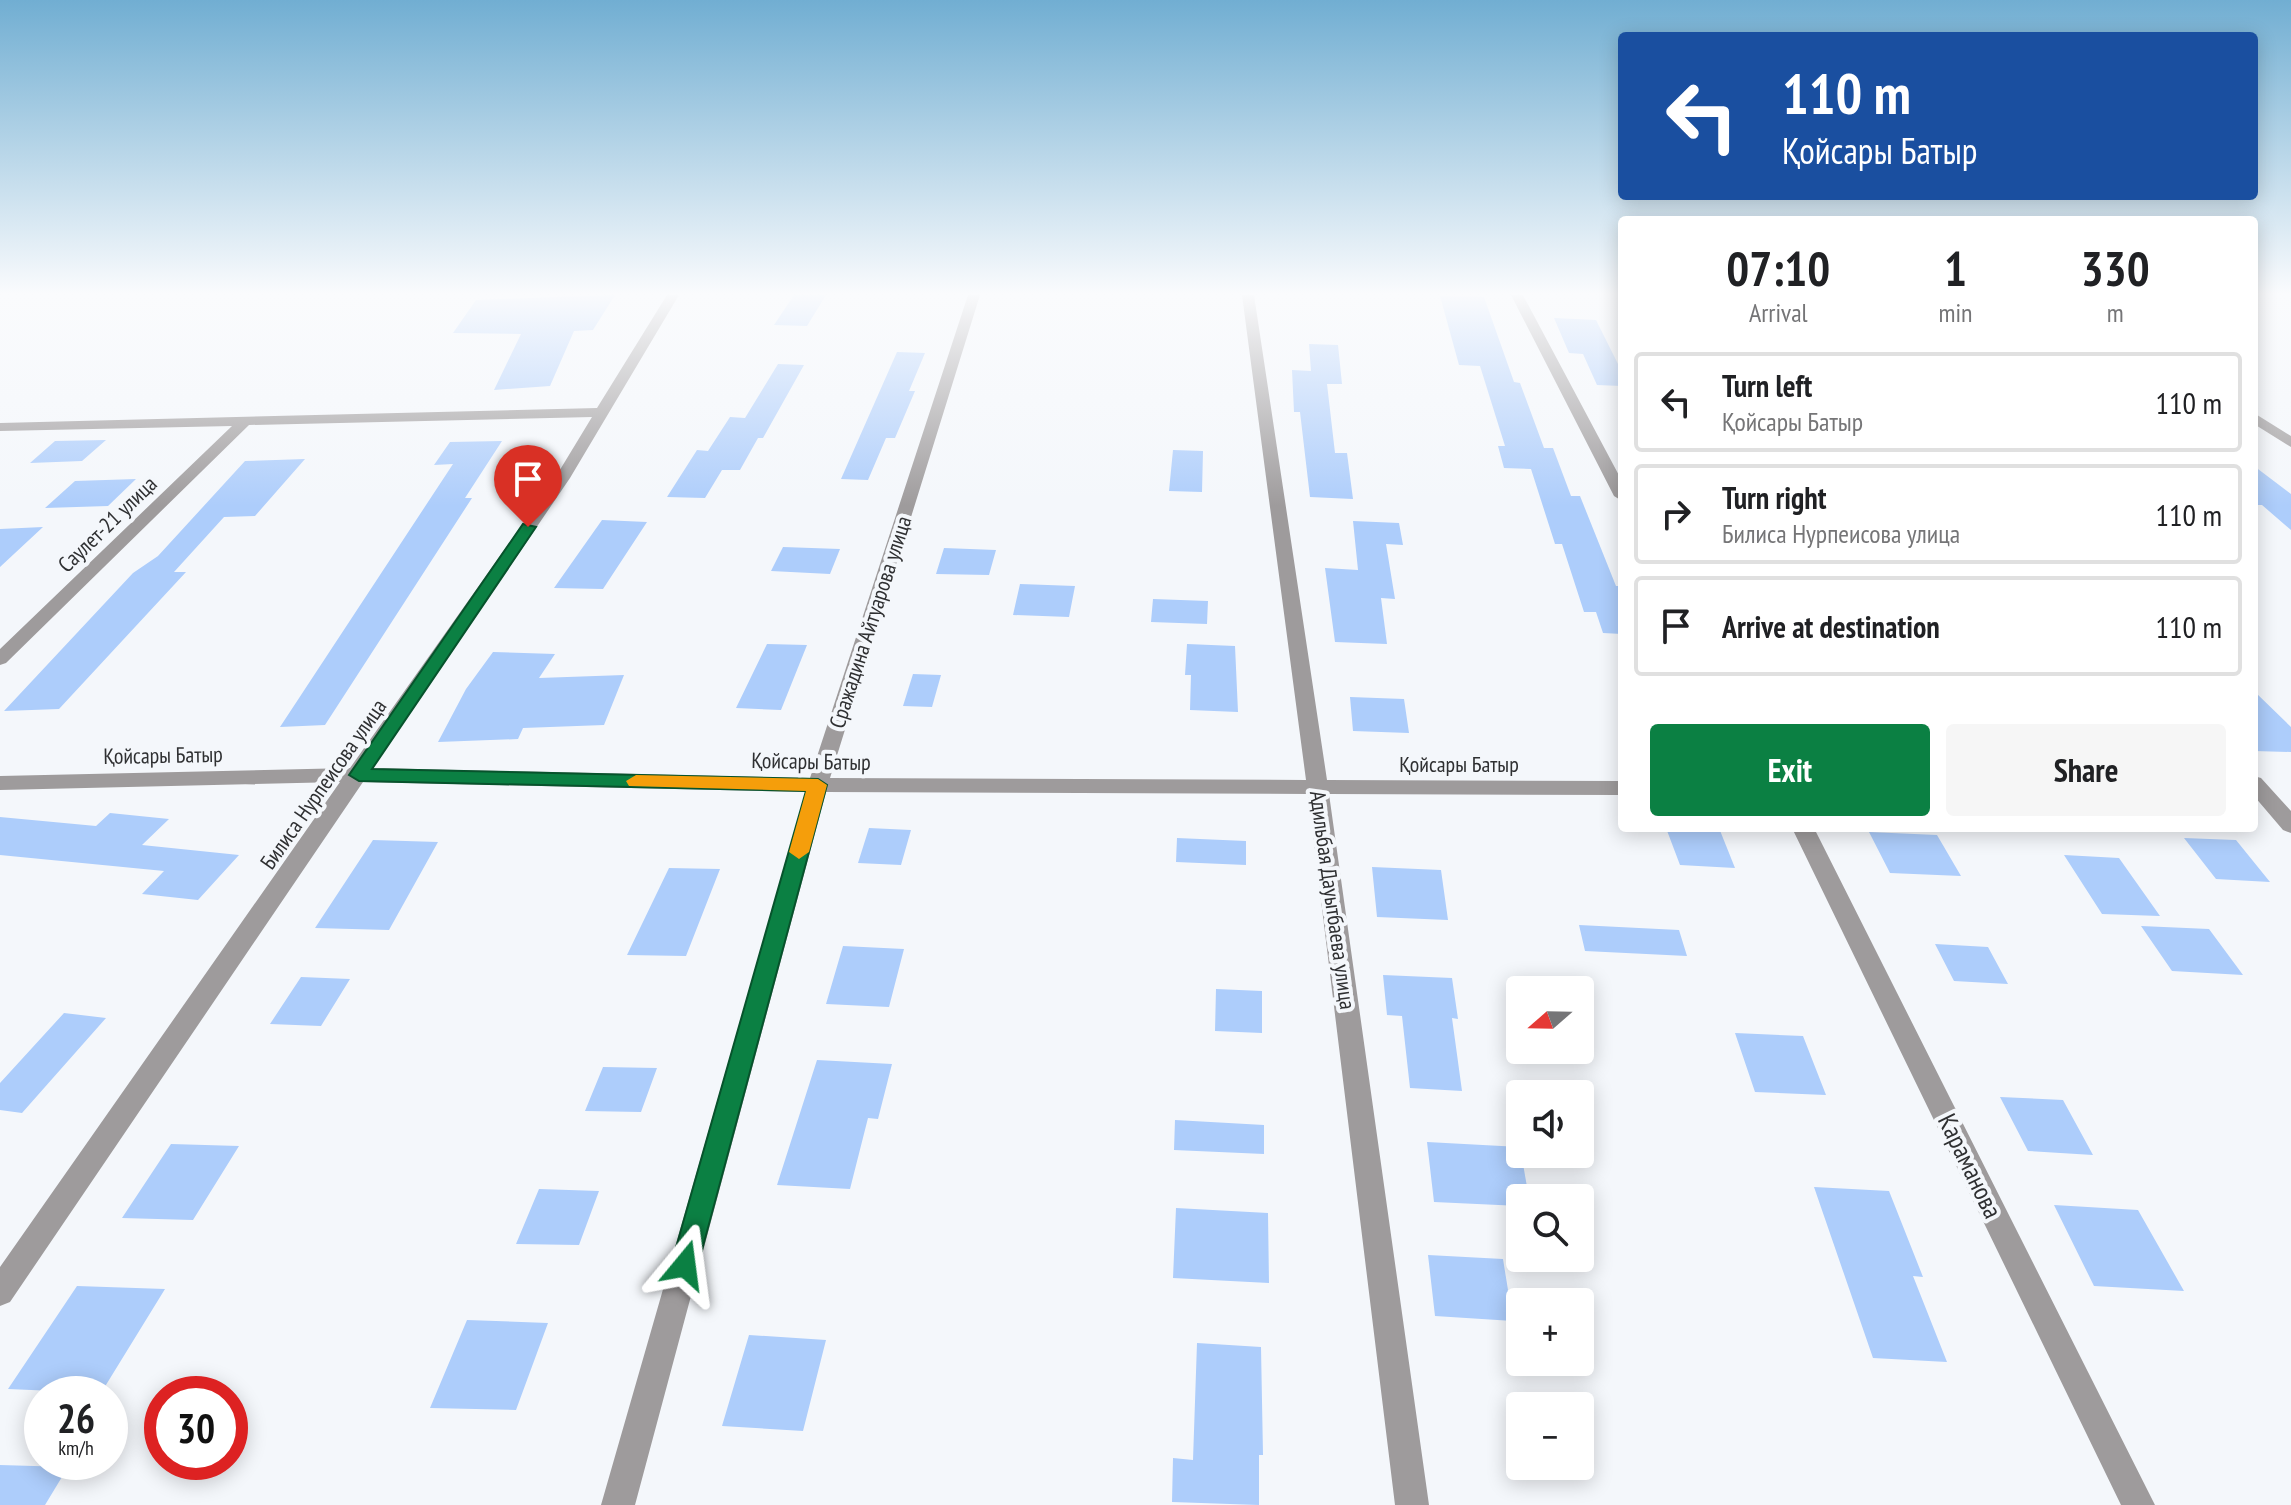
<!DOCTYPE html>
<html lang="en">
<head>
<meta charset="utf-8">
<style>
  :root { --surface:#fff; --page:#f6f6f6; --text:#202124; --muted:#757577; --line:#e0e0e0; --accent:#0b8043 }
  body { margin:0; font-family:"PT Sans Narrow",sans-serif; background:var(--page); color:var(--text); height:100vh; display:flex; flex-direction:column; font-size:30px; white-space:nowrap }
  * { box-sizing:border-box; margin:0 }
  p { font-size:26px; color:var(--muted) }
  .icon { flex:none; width:44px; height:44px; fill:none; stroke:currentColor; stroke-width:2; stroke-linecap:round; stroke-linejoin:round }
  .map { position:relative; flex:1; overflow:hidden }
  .drawer { position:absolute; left:1618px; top:216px; width:640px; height:616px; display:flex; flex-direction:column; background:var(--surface); border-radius:8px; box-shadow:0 4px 20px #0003 }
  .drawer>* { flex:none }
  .top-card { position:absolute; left:1618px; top:32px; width:640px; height:168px; border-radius:8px; box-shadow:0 4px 20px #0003; background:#1a4fa0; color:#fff; overflow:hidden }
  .needle { width:52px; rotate:250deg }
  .buttons { position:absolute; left:1506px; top:976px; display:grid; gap:16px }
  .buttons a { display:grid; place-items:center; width:88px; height:88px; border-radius:8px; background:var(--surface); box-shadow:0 4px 20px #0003; font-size:40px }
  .speed { position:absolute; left:24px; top:1376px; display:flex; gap:16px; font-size:40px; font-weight:700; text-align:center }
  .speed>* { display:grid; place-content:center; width:104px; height:104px; border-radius:50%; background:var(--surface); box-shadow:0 4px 20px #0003; line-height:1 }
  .speed small { font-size:20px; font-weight:400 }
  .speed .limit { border:12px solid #d22; background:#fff; color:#111 }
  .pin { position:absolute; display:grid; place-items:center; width:68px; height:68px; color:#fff; margin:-82px -34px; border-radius:50% 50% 50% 0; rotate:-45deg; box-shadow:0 0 8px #0007 }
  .pin .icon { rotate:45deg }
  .me { position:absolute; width:88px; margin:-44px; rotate:16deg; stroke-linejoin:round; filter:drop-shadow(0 0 6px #0008) }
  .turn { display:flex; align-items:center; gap:28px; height:168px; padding:0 32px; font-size:36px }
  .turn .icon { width:104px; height:104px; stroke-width:2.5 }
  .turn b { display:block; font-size:56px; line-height:68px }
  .eta { display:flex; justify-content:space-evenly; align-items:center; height:136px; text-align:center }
  .eta b { font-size:48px; font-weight:600; line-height:56px }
  .button { display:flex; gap:16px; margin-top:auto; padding:16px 32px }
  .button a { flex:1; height:92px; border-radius:8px; background:var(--accent); color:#fff; font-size:32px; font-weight:600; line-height:92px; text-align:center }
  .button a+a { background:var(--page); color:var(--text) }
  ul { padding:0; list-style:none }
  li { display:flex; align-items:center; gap:24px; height:100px; margin:0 16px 12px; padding:0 16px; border:4px solid var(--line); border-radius:8px }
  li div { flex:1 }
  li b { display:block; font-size:30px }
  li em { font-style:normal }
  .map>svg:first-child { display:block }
  .building { fill:#adcdfb }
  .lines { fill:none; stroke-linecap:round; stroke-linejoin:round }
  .minor { fill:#9e9b9c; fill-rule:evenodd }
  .route { fill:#0b8043; stroke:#07532c; stroke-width:2 }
  .slow { fill:#f59e0b }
  .labels { text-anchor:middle; stroke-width:8; stroke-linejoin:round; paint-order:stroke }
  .street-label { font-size:22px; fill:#2f3032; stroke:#f4f7fb }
  .near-street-label { font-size:26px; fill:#2f3032; stroke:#f4f7fb }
</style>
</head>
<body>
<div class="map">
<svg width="2291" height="1505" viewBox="0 0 2291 1505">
  <rect width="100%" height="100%" fill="#f4f7fb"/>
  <path class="building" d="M 615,295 L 593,330 L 574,331 L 550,386 L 494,390 L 521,334 L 453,333 L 476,300 Z
    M 794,295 L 826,295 L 807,326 L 774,325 Z
    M 1440,296 L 1484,297 L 1514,382 L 1520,383 L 1544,448 L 1553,448 L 1571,496 L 1580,496 L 1616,586 L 1622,586 L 1622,634 L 1603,633 L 1596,612 L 1584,612 L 1562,544 L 1555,544 L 1531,469 L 1504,468 L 1498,446 L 1505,446 L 1480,366 L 1459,365 Z
    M 1554,318 L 1596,320 L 1622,372 L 1622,386 L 1597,385 L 1583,354 L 1569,353 Z
    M 1309,344 L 1338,345 L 1342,384 L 1327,384 L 1335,453 L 1347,453 L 1353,499 L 1310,497 L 1300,412 L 1294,412 L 1292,370 L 1311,371 Z
    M 897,352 L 925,353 L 909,391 L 915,391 L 895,438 L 886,438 L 868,480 L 841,479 Z
    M 778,364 L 804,365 L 763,438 L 758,438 L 740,470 L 722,470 L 705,498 L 667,497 L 697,450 L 708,451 L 730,417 L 745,418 Z
    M 106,440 L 82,461 L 30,463 L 55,441 Z
    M 502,441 L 465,498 L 472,498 L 325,725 L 280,727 L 453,464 L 434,465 L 450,442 Z
    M 1173,450 L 1203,451 L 1202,492 L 1169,491 Z
    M 305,459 L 255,516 L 224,517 L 174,572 L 186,572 L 59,709 L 4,711 L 133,573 L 158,556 L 245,461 Z
    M 2254,466 L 2291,494 L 2291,530 L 2262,505 L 2254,505 Z
    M 136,479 L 108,506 L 45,508 L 75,481 Z
    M 602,520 L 647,522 L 603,589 L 554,588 Z
    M 1353,521 L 1399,523 L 1403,545 L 1386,544 L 1395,599 L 1381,598 L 1387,644 L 1335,642 L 1325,568 L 1358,570 Z
    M 43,527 L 0,567 L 0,529 Z
    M 783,547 L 840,549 L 830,574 L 771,571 Z
    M 944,548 L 996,550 L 989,575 L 936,574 Z
    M 1020,584 L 1075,586 L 1069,617 L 1013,615 Z
    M 1153,599 L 1208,601 L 1207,624 L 1151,622 Z
    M 767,644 L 807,645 L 781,710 L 736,708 Z
    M 1187,644 L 1235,646 L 1238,712 L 1190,710 L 1191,675 L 1185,675 Z
    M 493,652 L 555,654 L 539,678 L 624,675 L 604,725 L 523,728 L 518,739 L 438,742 L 466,689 Z
    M 913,674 L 941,675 L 932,707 L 903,706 Z
    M 2254,691 L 2291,727 L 2291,752 L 2254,751 Z
    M 1350,697 L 1404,699 L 1409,733 L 1353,731 Z
    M 110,813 L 169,819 L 142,845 L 239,855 L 198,900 L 142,894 L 164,871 L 0,855 L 0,817 L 96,826 Z
    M 869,828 L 911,830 L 901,865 L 858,863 Z
    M 1666,828 L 1719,828 L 1735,868 L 1680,865 Z
    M 1869,832 L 1937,835 L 1961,876 L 1890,873 Z
    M 1177,838 L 1246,841 L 1246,865 L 1176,862 Z
    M 2184,838 L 2236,840 L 2270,882 L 2216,879 Z
    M 373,840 L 438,842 L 389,930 L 315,928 Z
    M 2064,855 L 2119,858 L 2160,916 L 2102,914 Z
    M 1372,867 L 1441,870 L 1448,920 L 1377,917 Z
    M 669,868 L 720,869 L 686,956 L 627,955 Z
    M 1579,925 L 1679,930 L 1687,956 L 1585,951 Z
    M 2141,926 L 2209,929 L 2243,975 L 2172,971 Z
    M 1935,944 L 1988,947 L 2008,984 L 1954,981 Z
    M 843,946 L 904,949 L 889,1007 L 826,1004 Z
    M 1383,975 L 1452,978 L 1458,1019 L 1452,1018 L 1462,1091 L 1410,1088 L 1402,1016 L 1387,1015 Z
    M 301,977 L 350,979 L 321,1026 L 270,1024 Z
    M 1216,989 L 1262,991 L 1262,1033 L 1215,1031 Z
    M 64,1013 L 106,1018 L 22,1113 L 0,1110 L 0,1083 Z
    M 1735,1033 L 1803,1036 L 1826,1095 L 1755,1092 Z
    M 817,1060 L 892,1064 L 878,1119 L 868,1118 L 850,1189 L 777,1185 Z
    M 603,1067 L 657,1068 L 641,1112 L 585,1111 Z
    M 2000,1097 L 2063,1100 L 2093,1155 L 2028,1151 Z
    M 1175,1120 L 1264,1125 L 1264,1154 L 1174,1150 Z
    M 1427,1142 L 1520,1147 L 1529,1198 L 1520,1198 L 1520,1206 L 1434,1202 Z
    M 171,1144 L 239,1146 L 193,1220 L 122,1218 Z
    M 1814,1187 L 1889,1191 L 1923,1277 L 1913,1276 L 1947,1362 L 1873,1358 Z
    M 539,1189 L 599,1191 L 579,1245 L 516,1244 Z
    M 2054,1205 L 2138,1210 L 2184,1291 L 2094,1286 Z
    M 1176,1208 L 1268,1213 L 1269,1283 L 1173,1278 Z
    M 1428,1255 L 1503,1259 L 1513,1321 L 1435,1316 Z
    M 77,1286 L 165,1289 L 101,1393 L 8,1389 Z
    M 467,1320 L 548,1323 L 516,1410 L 430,1408 Z
    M 749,1335 L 826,1340 L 803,1431 L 722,1426 Z
    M 1197,1343 L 1261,1347 L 1263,1455 L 1259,1455 L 1259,1505 L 1172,1502 L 1173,1458 L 1193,1460 Z
    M 0,1465 L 68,1467 L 45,1505 L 0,1505 Z"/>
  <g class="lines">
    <path class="minor" d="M 667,295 L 679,295 L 570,478 L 373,768 L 810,778 L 968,295 L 980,295 L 830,778 L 1306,780 L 1242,295 L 1254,295 L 1327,780 L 1622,781 L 1622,795 L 1329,794 L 1429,1505 L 1395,1505 L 1308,794 L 826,792 L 635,1505 L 601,1505 L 806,792 L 363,782 L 10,1302 L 0,1306 L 0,1267 L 340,782 L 0,790 L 0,776 L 350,768 L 555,478 L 592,417 L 249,425 L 6,663 L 0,665 L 0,649 L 232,426 L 0,431 L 0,423 L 597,408 Z
      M 1511,295 L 1523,295 L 1622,481 L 1622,501 L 1614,496 Z
      M 2254,413 L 2291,436 L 2291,447 L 2254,424 Z
      M 2254,776 L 2261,778 L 2291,811 L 2291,833 L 2283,830 L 2254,796 Z
      M 1792,828 L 1814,828 L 2155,1505 L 2121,1505 Z"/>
  </g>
  <linearGradient id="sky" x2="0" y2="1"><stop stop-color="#71aed2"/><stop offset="0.58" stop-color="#fafbfd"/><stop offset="1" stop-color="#fafbfd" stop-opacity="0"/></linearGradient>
  <rect width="2291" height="506" fill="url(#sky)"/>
  <path class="route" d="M 523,524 L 536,527 L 372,769 L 818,779 L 827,785 L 698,1265 L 694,1274 L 685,1278 L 675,1274 L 671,1265 L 806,791 L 359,781 L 349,775 Z"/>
  <path class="slow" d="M 636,775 L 818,779 L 827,785 L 809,852 L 799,859 L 789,852 L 806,791 L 629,786 L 626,781 Z"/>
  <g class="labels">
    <g class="street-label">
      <text transform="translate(107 524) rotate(-44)" y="8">Саулет-21 улица</text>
      <text transform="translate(870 622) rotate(-72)" y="8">Сражадина Айтуарова улица</text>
      <text transform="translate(163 755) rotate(-1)" y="8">Қойсары Батыр</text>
      <text transform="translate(811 761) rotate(1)" y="8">Қойсары Батыр</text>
      <text x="1459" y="772">Қойсары Батыр</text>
      <text transform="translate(323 784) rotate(-55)" y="8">Билиса Нурпеисова улица</text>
      <text transform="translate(1333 900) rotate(82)" y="8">Адильбая Дауытбаева улица</text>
    </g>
    <g class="near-street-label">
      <text transform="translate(1970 1166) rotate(64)" y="9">Караманова</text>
    </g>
  </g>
</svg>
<div class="buttons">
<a><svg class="needle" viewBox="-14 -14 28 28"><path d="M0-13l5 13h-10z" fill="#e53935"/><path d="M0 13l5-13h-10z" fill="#757577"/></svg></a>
<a><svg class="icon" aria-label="sound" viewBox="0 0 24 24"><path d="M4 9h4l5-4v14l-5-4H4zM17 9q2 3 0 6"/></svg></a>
<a><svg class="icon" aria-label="search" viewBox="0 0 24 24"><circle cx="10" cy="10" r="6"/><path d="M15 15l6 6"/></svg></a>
<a>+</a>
<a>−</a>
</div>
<div class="speed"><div>26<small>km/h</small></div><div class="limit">30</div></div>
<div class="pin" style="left:528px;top:527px;background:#d93025"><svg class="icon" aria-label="arrive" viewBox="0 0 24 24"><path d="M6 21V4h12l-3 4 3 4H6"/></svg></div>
<svg class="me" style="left:685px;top:1265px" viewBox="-20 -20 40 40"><path d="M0-17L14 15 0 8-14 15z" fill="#0b8043" stroke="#fff" stroke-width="4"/></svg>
<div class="top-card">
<div class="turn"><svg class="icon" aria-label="left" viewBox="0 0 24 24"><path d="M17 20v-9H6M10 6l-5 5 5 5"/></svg><div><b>110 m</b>Қойсары Батыр</div></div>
</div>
<section class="drawer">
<div class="eta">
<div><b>07:10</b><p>Arrival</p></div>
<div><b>1</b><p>min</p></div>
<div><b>330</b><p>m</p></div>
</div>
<ul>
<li><svg class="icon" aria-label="left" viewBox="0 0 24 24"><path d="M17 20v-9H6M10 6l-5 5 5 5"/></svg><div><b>Turn left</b><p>Қойсары Батыр</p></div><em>110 m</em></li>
<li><svg class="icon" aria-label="right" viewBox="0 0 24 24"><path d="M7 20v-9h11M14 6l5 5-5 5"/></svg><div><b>Turn right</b><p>Билиса Нурпеисова улица</p></div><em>110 m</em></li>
<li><svg class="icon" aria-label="arrive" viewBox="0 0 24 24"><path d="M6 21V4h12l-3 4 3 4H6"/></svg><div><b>Arrive at destination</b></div><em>110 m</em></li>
</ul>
<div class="button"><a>Exit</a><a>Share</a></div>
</section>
</div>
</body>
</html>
